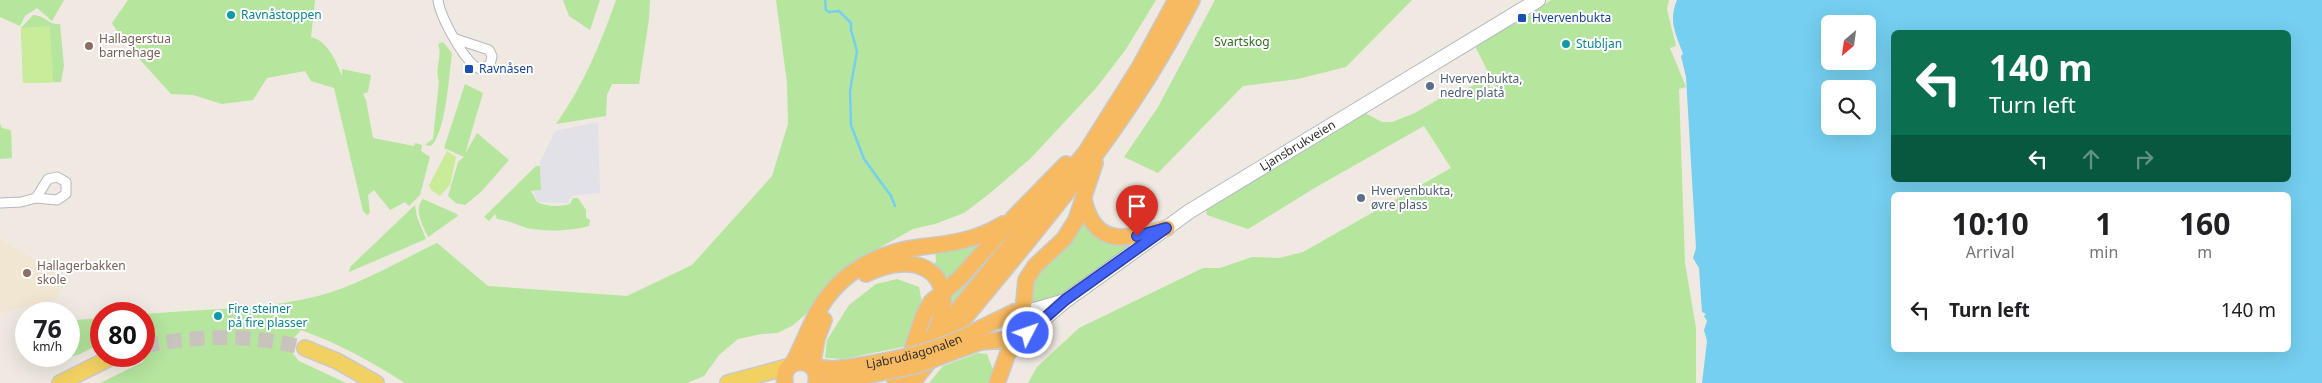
<!DOCTYPE html>
<html lang="en">
<head>
<meta charset="utf-8">
<style>
  :root { --surface:#fff; --page:#f6f6f6; --text:#202124; --muted:#757577 }
  body { margin:0; font-family:"Noto Sans",sans-serif; background:var(--page); color:var(--text); height:100vh; display:flex; flex-direction:column; font-size:19px; white-space:nowrap }
  * { box-sizing:border-box; margin:0 }
  p { font-size:16px; color:var(--muted) }
  .icon { flex:none; width:28px; height:28px; fill:none; stroke:currentColor; stroke-width:2; stroke-linecap:round; stroke-linejoin:round }
  .map { position:relative; flex:1; overflow:hidden }
  .sheet { position:absolute; left:1891px; top:192px; width:400px; height:160px; display:flex; flex-direction:column; background:var(--surface); border-radius:8px; box-shadow:0 5px 20px #0002 }
  .sheet>* { flex:none }
  .hud { position:absolute; left:1891px; top:30px; width:400px; height:152px; border-radius:8px; box-shadow:0 5px 20px #0002; background:#0b6e4f; color:#fff; overflow:hidden }
  .needle { width:32px; rotate:209deg }
  .tools { position:absolute; left:1821px; top:15px; display:grid; gap:10px }
  .tools a { display:grid; place-items:center; width:55px; height:55px; border-radius:8px; background:var(--surface); box-shadow:0 5px 20px #0002; font-size:25px }
  .speed { position:absolute; left:15px; top:302px; display:flex; gap:10px; font-size:25px; font-weight:700; text-align:center }
  .speed>* { display:grid; place-content:center; width:65px; height:65px; border-radius:50%; background:var(--surface); box-shadow:0 5px 20px #0002; line-height:1 }
  .speed small { font-size:12px; font-weight:400 }
  .speed .limit { border:8px solid #d22; background:#fff; color:#111 }
  .pin { position:absolute; display:grid; place-items:center; width:42px; height:42px; color:#fff; margin:-51px -21px; border-radius:50% 50% 50% 0; rotate:-45deg; box-shadow:0 0 5px #0007 }
  .pin .icon { rotate:45deg }
  .me { position:absolute; width:55px; margin:-28px; rotate:49deg; stroke-linejoin:round; filter:drop-shadow(0 0 4px #0008) }
  .turn { display:flex; align-items:center; gap:18px; height:105px; padding:0 15px; font-size:22px }
  .turn .icon { width:65px; height:65px; stroke-width:2.5 }
  .turn b { display:block; font-size:35px; line-height:42px }
  .lanes { display:flex; align-items:center; height:48px; padding:0 15px; background:#0003; justify-content:center; gap:25px; direction:ltr }
  .lanes .off { opacity:.35 }
  .eta { display:flex; justify-content:space-evenly; align-items:center; height:85px; text-align:center }
  .eta b { font-size:30px; font-weight:700; line-height:35px }
  ul { padding:0; list-style:none }
  li { display:flex; align-items:center; gap:15px; height:65px; padding:0 15px }
  li div { flex:1 }
  li b { display:block; font-size:19px }
  li em { font-style:normal }
  .map>svg:first-child { display:block }
  .industrial { fill:#e3e1e8 }
  .education { fill:#f0e6d1 }
  .green { fill:#b6e59e }
  .pitch { fill:#c9ec9a }
  .water { fill:#75cff0; fill-rule:evenodd }
  .lines { fill:none; stroke-linecap:round; stroke-linejoin:round }
  .stream { stroke:#75cff0; stroke-width:2.5 }
  .primary-tunnel { stroke:#c8c4bd; stroke-width:15; stroke-dasharray:15 8; stroke-linecap:butt }
  .minor-casing { stroke:#b4b7c1; stroke-width:11 }
  .secondary-casing { stroke:#b4b7c1; stroke-width:16 }
  .primary-casing { stroke:#c9c9c9; stroke-width:18 }
  .trunk-casing { stroke:#c9c9c9; stroke-width:18 }
  .minor { stroke:#fff; stroke-width:9 }
  .secondary { stroke:#fff; stroke-width:14 }
  .primary { stroke:#f2d163; stroke-width:15 }
  .trunk { stroke:#f8ba60; stroke-width:15 }
  .trunk-bridge-casing { stroke:#c9c9c9; stroke-width:18; stroke-linecap:butt }
  .trunk-bridge { stroke:#f8ba60; stroke-width:15 }
  .route-casing { stroke:#2b41a3; stroke-width:12 }
  .route { stroke:#4264fb; stroke-width:9 }
  .culture-dot { fill:#0f9aa8; stroke:#fff; stroke-width:2 }
  .transit-dot { fill:#1a4fb4; stroke:#fff; stroke-width:2 }
  .education-dot { fill:#8d6e63; stroke:#fff; stroke-width:2 }
  .service-dot { fill:#5c6f8a; stroke:#fff; stroke-width:2 }
  .labels { text-anchor:middle; stroke-width:4; stroke-linejoin:round; paint-order:stroke }
  .culture-label { font-size:12px; fill:#0d838f; stroke:#fff; text-anchor:start }
  .transit-label { font-size:12px; fill:#164399; stroke:#fff; text-anchor:start }
  .education-label { font-size:12px; fill:#785e54; stroke:#fff; text-anchor:start }
  .park-label { font-size:12px; fill:#2c6e1b; stroke:#fff }
  .service-label { font-size:12px; fill:#4e5e75; stroke:#fff; text-anchor:start }
  .street-label { font-size:12px; fill:#2e2e2e; stroke:#fff }
</style>
</head>
<body>
<div class="map">
<svg width="2322" height="383" viewBox="0 0 2322 383">
  <rect width="100%" height="100%" fill="#efe9e1"/>
  <path class="industrial" d="M 598,122 L 600,193 L 571,196 L 569,203 L 538,202 L 533,191 L 541,190 L 540,162 L 555,131 Z"/>
  <path class="education" d="M 0,239 L 48,268 L 59,277 L 62,288 L 58,298 L 0,313 Z"/>
  <path class="green" d="M 0,0 L 64,0 L 52,21 L 37,8 L 25,16 L 20,26 L 0,17 Z
    M 128,0 L 315,0 L 311,37 C 328,41 336,61 342,76 L 342,69 L 371,75 L 368,92 L 363,94 L 366,100 L 373,138 L 414,146 L 415,143 L 422,145 L 421,151 L 430,157 L 420,195 L 409,206 L 405,202 L 390,210 L 374,190 L 368,195 L 370,213 L 367,215 L 363,211 L 334,88 L 311,81 L 305,71 L 267,78 L 253,100 L 222,104 L 193,95 L 171,94 L 123,41 L 112,23 Z
    M 563,0 L 600,0 L 590,30 L 569,16 Z
    M 616,0 L 650,0 L 649,19 L 639,84 L 612,84 L 607,95 L 606,116 L 556,124 C 583,86 601,43 616,0 Z
    M 776,0 L 1156,0 L 1126,49 L 1097,87 L 1031,158 L 989,194 L 964,213 L 935,224 L 913,229 L 856,261 L 834,278 L 805,315 L 792,326 L 777,333 L 761,334 L 738,339 L 719,355 L 704,376 L 687,383 L 405,383 C 372,362 338,343 301,330 L 294,338 L 290,350 L 299,361 L 346,383 L 100,383 L 143,362 L 144,314 C 202,309 262,310 318,296 C 360,285 399,261 437,243 L 488,286 L 627,296 L 692,265 L 772,176 L 788,124 L 787,83 Z
    M 1215,0 L 1412,0 L 1346,67 L 1298,79 L 1243,86 L 1158,173 L 1124,157 L 1158,107 Z
    M 1551,0 L 1669,0 L 1667,9 L 1676,46 L 1670,48 L 1686,87 L 1679,89 L 1685,263 L 1696,328 L 1696,383 L 1028,383 L 1037,367 L 1079,328 L 1203,268 L 1220,268 L 1252,257 L 1279,258 L 1303,252 L 1451,168 L 1424,126 L 1318,186 L 1248,229 L 1207,215 L 1206,210 L 1363,112 L 1382,122 L 1392,122 L 1415,113 L 1454,90 L 1463,90 L 1486,80 L 1490,87 L 1496,88 L 1476,48 L 1478,43 L 1524,19 Z
    M 33,15 C 45,15 49,26 60,24 L 64,66 L 61,82 L 23,83 L 21,28 Z
    M 443,42 L 452,53 C 449,75 446,132 431,146 L 425,145 L 433,139 L 439,81 C 434,69 443,56 438,44 Z
    M 465,84 L 483,93 L 465,154 L 477,133 L 509,160 L 481,192 L 465,205 L 456,203 L 448,196 L 458,162 L 464,157 L 444,148 Z
    M 0,124 L 2,128 L 11,130 L 12,158 L 0,159 Z
    M 536,166 L 540,166 L 541,190 L 531,191 L 537,202 C 547,207 559,207 570,204 L 573,198 L 578,198 L 586,210 L 586,218 L 590,220 L 589,226 C 571,231 546,232 527,228 C 516,225 508,220 497,219 L 495,214 L 489,221 L 484,217 Z
    M 423,199 L 457,214 L 458,216 L 428,237 C 423,226 413,209 423,199 Z
    M 415,205 L 417,217 L 426,239 L 349,272 L 350,267 Z
    M 1030,211 L 949,314 L 948,293 Z
    M 1082,217 L 1087,222 L 1139,239 L 1068,294 L 1031,307 L 1030,283 Z
    M 991,235 L 947,286 L 934,266 L 936,261 L 935,249 Z
    M 897,279 L 919,287 L 922,302 L 907,346 L 844,359 L 825,358 L 827,340 L 849,305 L 876,284 Z
    M 101,318 L 101,344 C 90,347 83,355 72,356 L 69,353 L 69,323 L 76,320 Z
    M 978,353 L 987,354 L 994,372 L 991,383 L 929,383 L 943,366 Z"/>
  <path class="pitch" d="M 50,26 L 53,82 L 23,83 L 21,28 Z
    M 447,151 L 456,157 L 450,185 L 440,196 L 431,190 L 429,185 Z"/>
  <path class="water" d="M 1677,0 L 2322,0 L 2322,383 L 1702,383 L 1707,341 L 1704,330 L 1707,321 L 1704,316 L 1706,314 L 1702,312 L 1699,268 L 1693,258 L 1696,248 L 1686,77 L 1681,56 L 1683,54 C 1676,34 1668,21 1677,0 ZM 1830,24 L 1868,24 L 1868,61 L 1830,61 ZM 1894,32 L 2289,32 L 2289,180 L 1894,180 ZM 1830,89 L 1868,89 L 1868,126 L 1830,126 ZM 1894,195 L 2289,195 L 2289,350 L 1894,350 Z"/>
  <g class="lines">
    <path class="stream" d="M 825,0 L 826,10 L 829,12 L 839,11 L 851,23 L 851,30 L 857,51 L 850,91 L 851,125 L 864,159 L 891,196 L 895,206"/>
    <path class="primary-tunnel" d="M 144,346 C 198,335 251,334 305,348"/>
    <defs>
      <path id="minor" d="M 438,0 C 440,16 465,64 480,69 L 490,65 L 492,56 L 489,50 L 456,39
        M 0,203 L 21,202 L 36,198 L 57,200 L 66,194 L 66,182 L 57,177 L 48,179 L 36,198"/>
      <g id="secondary">
        <path d="M 1024,313 L 1062,302"/>
        <path id="s1" d="M 1030,331 L 1065,301 L 1190,211 L 1538,0"/>
      </g>
      <path id="primary" d="M 305,348 L 337,361 L 376,383
        M 60,383 L 114,356
        M 728,383 L 787,367"/>
      <path id="trunk" d="M 1084,200 C 1095,250 1129,238 1167,228
        M 866,274 C 915,249 961,271 936,330
        M 1023,312 L 1026,280 L 1035,266 L 1064,239 L 1076,220 L 1095,163
        M 981,328 L 1014,312 L 1023,312 L 1030,319 L 1030,331 L 1008,353 L 997,383
        M 980,342 L 1022,338
        M 909,359 L 923,317 L 931,302 L 959,279 L 1017,214 L 1066,164
        M 793,363 C 803,345 809,326 820,308 C 841,272 879,252 920,247 C 949,244 978,240 1003,224
        M 812,367 L 817,338 L 824,320
        M 812,367 L 833,369 L 851,367
        M 785,383 C 779,355 822,356 816,383
        M 829,383 L 855,378
        M 895,383 L 933,336 L 951,318 L 1086,152 L 1139,68 L 1176,0
        M 912,383 C 1012,256 1118,147 1192,0"/>
    </defs>
    <use href="#minor" class="minor-casing"/>
    <use href="#secondary" class="secondary-casing"/>
    <use href="#primary" class="primary-casing"/>
    <use href="#trunk" class="trunk-casing"/>
    <use href="#minor" class="minor"/>
    <use href="#secondary" class="secondary"/>
    <use href="#primary" class="primary"/>
    <use href="#trunk" class="trunk"/>
    <defs>
      <g id="trunk-bridge">
        <path id="s2" d="M 851,367 C 896,360 941,351 981,328"/>
        <path d="M 855,378 L 915,366 L 980,342"/>
      </g>
    </defs>
    <use href="#trunk-bridge" class="trunk-bridge-casing"/>
    <use href="#trunk-bridge" class="trunk-bridge"/>
  </g>
  <g class="lines">
    <defs>
      <path id="route" d="M 1028,333 L 1065,300 L 1166,228 L 1137,236"/>
    </defs>
    <use href="#route" class="route-casing"/>
    <use href="#route" class="route"/>
  </g>
  <g class="culture-dot">
    <circle cx="231" cy="15" r="5"/>
    <circle cx="1566" cy="44" r="5"/>
    <circle cx="218" cy="316" r="5"/>
  </g>
  <g class="transit-dot">
    <rect x="1517" y="13" width="10" height="10" rx="2.5"/>
    <rect x="464" y="64" width="10" height="10" rx="2.5"/>
  </g>
  <g class="education-dot">
    <circle cx="89" cy="46" r="5"/>
    <circle cx="27" cy="273" r="5"/>
  </g>
  <g class="service-dot">
    <circle cx="1430" cy="86" r="5"/>
    <circle cx="1361" cy="198" r="5"/>
  </g>
  <g class="labels">
    <g class="culture-label">
      <text x="241" y="19">Ravnåstoppen</text>
      <text x="1576" y="48">Stubljan</text>
      <text x="228" y="313">Fire steiner<tspan x="228" dy="14">på fire plasser</tspan></text>
    </g>
    <g class="transit-label">
      <text x="1532" y="22">Hvervenbukta</text>
      <text x="479" y="73">Ravnåsen</text>
    </g>
    <g class="education-label">
      <text x="99" y="43">Hallagerstua<tspan x="99" dy="14">barnehage</tspan></text>
      <text x="37" y="270">Hallagerbakken<tspan x="37" dy="14">skole</tspan></text>
    </g>
    <g class="park-label">
      <text x="1242" y="46">Svartskog</text>
    </g>
    <g class="service-label">
      <text x="1440" y="83">Hvervenbukta,<tspan x="1440" dy="14">nedre platå</tspan></text>
      <text x="1371" y="195">Hvervenbukta,<tspan x="1371" dy="14">øvre plass</tspan></text>
    </g>
    <g class="street-label">
      <text dy="4" stroke="none"><textPath href="#s1" startOffset="326">Ljansbrukveien</textPath></text>
      <text dy="4" stroke="none"><textPath href="#s2" startOffset="65">Ljabrudiagonalen</textPath></text>
    </g>
  </g>
</svg>
<div class="tools">
<a><svg class="needle" viewBox="-14 -14 28 28"><path d="M0-13l5 13h-10z" fill="#e53935"/><path d="M0 13l5-13h-10z" fill="#757577"/></svg></a>
<a><svg class="icon" aria-label="search" viewBox="0 0 24 24"><circle cx="10" cy="10" r="6"/><path d="M15 15l6 6"/></svg></a>
</div>
<div class="speed"><div>76<small>km/h</small></div><div class="limit">80</div></div>
<div class="pin" style="left:1137px;top:236px;background:#d93025"><svg class="icon" aria-label="arrive" viewBox="0 0 24 24"><path d="M6 21V4h12l-3 4 3 4H6"/></svg></div>
<svg class="me" style="left:1028px;top:333px" viewBox="-20 -20 40 40"><circle r="17" fill="#4264fb" stroke="#fff" stroke-width="3"/><path d="M0-11L8 9 0 5-8 9z" fill="#fff"/></svg>
<div class="hud">
<div class="turn"><svg class="icon" aria-label="left" viewBox="0 0 24 24"><path d="M17 20v-9H6M10 6l-5 5 5 5"/></svg><div><b>140 m</b>Turn left</div></div>
<div class="lanes"><svg class="icon" aria-label="left" viewBox="0 0 24 24"><path d="M17 20v-9H6M10 6l-5 5 5 5"/></svg><svg class="icon off" aria-label="ahead" viewBox="0 0 24 24"><path d="M12 20V5M6 11l6-6 6 6"/></svg><svg class="icon off" aria-label="right" viewBox="0 0 24 24"><path d="M7 20v-9h11M14 6l5 5-5 5"/></svg></div>
</div>
<section class="sheet">
<div class="eta">
<div><b>10:10</b><p>Arrival</p></div>
<div><b>1</b><p>min</p></div>
<div><b>160</b><p>m</p></div>
</div>
<ul>
<li><svg class="icon" aria-label="left" viewBox="0 0 24 24"><path d="M17 20v-9H6M10 6l-5 5 5 5"/></svg><div><b>Turn left</b></div><em>140 m</em></li>
</ul>
</section>
</div>
</body>
</html>
